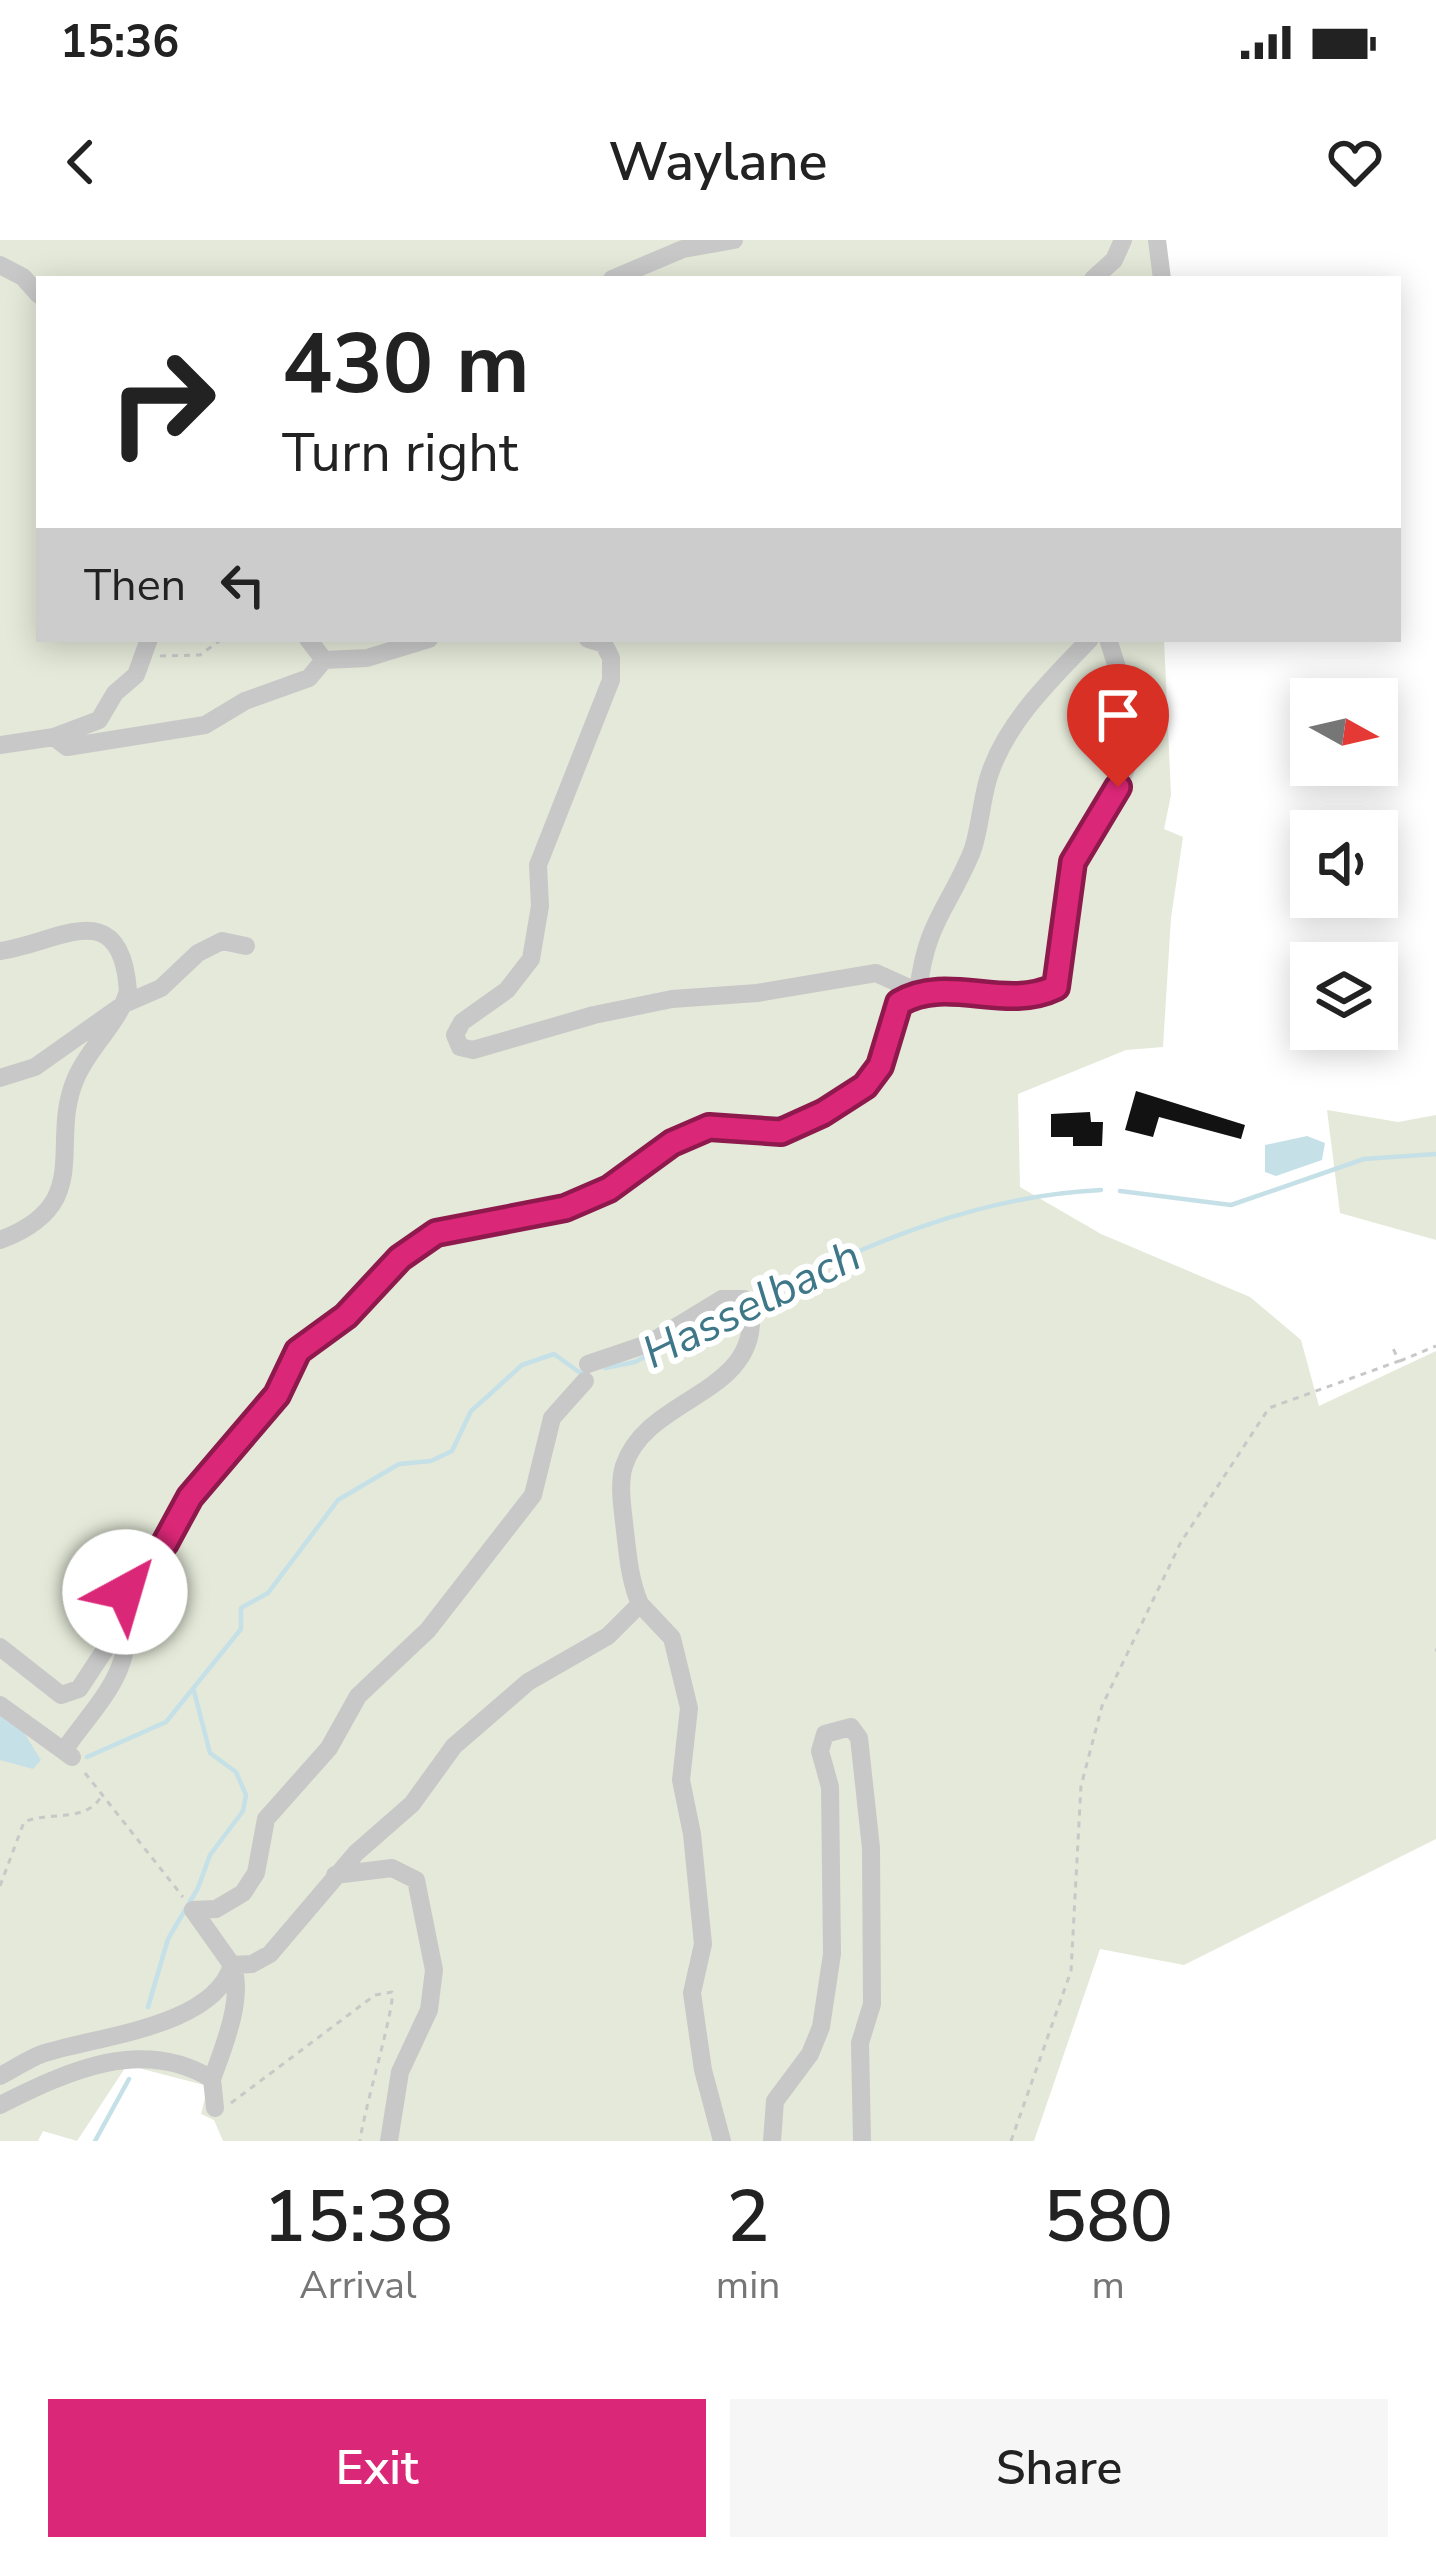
<!DOCTYPE html>
<html lang="en">
<head>
<meta charset="utf-8">
<style>
  :root { --surface:#fff; --page:#f6f6f6; --text:#222; --muted:#767676; --accent:#db2777 }
  body { margin:0; font-family:"Nunito Sans",sans-serif; background:var(--page); color:var(--text); height:100vh; display:flex; flex-direction:column; font-size:45px; white-space:nowrap }
  * { box-sizing:border-box; margin:0 }
  p { font-size:39px; color:var(--muted) }
  .icon { flex:none; width:66px; height:66px; fill:none; stroke:currentColor; stroke-width:2; stroke-linecap:round; stroke-linejoin:round }
  .map { position:relative; height:1901px; overflow:hidden }
  .sheet { display:flex; flex-direction:column; background:var(--surface); flex:1 }
  .sheet>* { flex:none }
  .hud { position:absolute; left:36px; top:36px; width:1365px; height:366px; border-radius:0px; box-shadow:0 6px 30px #0003; background:#fff; color:var(--text); overflow:hidden }
  .needle { width:78px; rotate:98deg }
  .fabs { position:absolute; left:1290px; top:438px; display:grid; gap:24px }
  .fabs a { display:grid; place-items:center; width:108px; height:108px; border-radius:0px; background:var(--surface); box-shadow:0 6px 30px #0003; font-size:60px }
  .pin { position:absolute; display:grid; place-items:center; width:102px; height:102px; color:#fff; margin:-123px -51px; border-radius:50% 50% 50% 0; rotate:-45deg; box-shadow:0 0 12px #0007 }
  .pin .icon { rotate:45deg }
  .me { position:absolute; width:132px; margin:-66px; rotate:39deg; stroke-linejoin:round; filter:drop-shadow(0 0 9px #0008) }
  .turn { display:flex; align-items:center; gap:42px; height:252px; padding:0 48px; font-size:54px }
  .turn .icon { width:156px; height:156px; stroke-width:2.5 }
  .turn b { display:block; font-size:84px; line-height:102px }
  .then { display:flex; align-items:center; height:114px; padding:0 48px; background:#0003; gap:24px; font-size:45px }
  .eta { display:flex; justify-content:space-evenly; align-items:center; height:204px; text-align:center }
  .eta b { font-size:72px; font-weight:600; line-height:84px }
  .button { display:flex; gap:24px; margin-top:auto; padding:24px 48px }
  .button a { flex:1; height:138px; border-radius:0px; background:var(--accent); color:#fff; font-size:48px; font-weight:600; line-height:138px; text-align:center }
  .button a+a { background:var(--page); color:var(--text) }
  .status { display:flex; justify-content:space-between; align-items:center; height:84px; padding:0 60px; background:var(--surface); direction:ltr }
  .status svg { height:33px; fill:currentColor }
  header { display:flex; justify-content:space-between; align-items:center; height:156px; padding:0 48px; background:var(--surface); font-size:54px; font-weight:600 }
  .map>svg:first-child { display:block }
  .green { fill:#e4e9d9 }
  .water { fill:#c6e0e8 }
  .lines { fill:none; stroke-linecap:round; stroke-linejoin:round }
  .stream { stroke:#c6e0e8; stroke-width:4.5 }
  .building { fill:#121212 }
  .path { stroke:#c8c8c8; stroke-width:3; stroke-dasharray:6 6; stroke-linecap:butt }
  .minor { stroke:#c8c8c8; stroke-width:18 }
  .route-casing { stroke:#8e194d; stroke-width:30 }
  .route { stroke:#db2777; stroke-width:21 }
  .labels { text-anchor:middle; stroke-width:12; stroke-linejoin:round; paint-order:stroke }
  .water-label { font-size:45px; font-style:italic; fill:#3e7788; stroke:#fff }
</style>
</head>
<body>
<div class="status"><b>15:36</b><svg viewBox="0 0 49 12"><path d="M0 12V9h3v3zM5 12V6h3v6zM10 12V3h3v9zM15 12V0h3v12zM26 1h20v11H26zM47 4h2v5h-2z"/></svg></div>
<header><svg class="icon" aria-label="back" viewBox="0 0 24 24"><path d="M15 5l-7 7 7 7"/></svg>Waylane<svg class="icon" aria-label="heart" viewBox="0 0 24 24"><path d="M12 20l-8-8c-3-5 5-10 8-4 3-6 11-1 8 4z"/></svg></header>
<div class="map">
<svg width="1436" height="1901" viewBox="0 0 1436 1901">
  <rect width="100%" height="100%" fill="#fff"/>
  <path class="green" d="M 0,0 L 1149,0 L 1154,39 L 39,39 L 39,399 L 1164,399 L 1171,555 L 1164,589 L 1183,597 L 1171,678 L 1163,807 L 1126,810 L 1018,854 L 1020,947 L 1101,994 L 1250,1057 L 1301,1100 L 1319,1166 L 1436,1111 L 1436,1599 L 1184,1725 L 1100,1709 L 1034,1901 L 223,1901 L 214,1880 L 201,1874 L 208,1846 L 127,1825 L 77,1901 L 43,1891 L 38,1901 L 0,1901 Z
    M 1327,870 L 1398,882 L 1436,875 L 1436,1000 L 1340,973 Z"/>
  <path class="water" d="M 1307,896 L 1325,903 L 1322,920 L 1276,936 L 1265,932 L 1265,905 Z
    M 0,1476 L 23,1491 L 41,1520 L 33,1529 L 0,1520 Z"/>
  <g class="lines">
    <path class="stream" d="M 1120,951 L 1231,965 L 1364,919 L 1436,914
      M 751,1061 C 864,1006 973,956 1101,950
      M 605,1128 L 635,1122 L 741,1066
      M 87,1517 L 166,1482 L 241,1389 L 241,1368 L 268,1353 L 338,1260 L 399,1224 L 431,1221 L 452,1211 L 471,1171 L 489,1155 L 522,1125 L 554,1114 L 579,1132 L 588,1131
      M 148,1767 L 168,1699 L 198,1648 L 210,1615 L 243,1571 L 246,1555 L 236,1532 L 210,1513 L 194,1451
      M 95,1901 L 129,1839"/>
  </g>
  <path class="building" d="M 1136,851 L 1245,885 L 1241,899 L 1159,877 L 1153,897 L 1125,890 Z
    M 1090,872 L 1091,882 L 1103,882 L 1102,906 L 1073,906 L 1073,897 L 1051,897 L 1051,874 Z"/>
  <g class="lines">
    <path class="path" d="M 160,416 L 200,415 L 222,399
      M 1400,1121 L 1436,1106
      M 1435,1410 L 1436,1410
      M 85,1533 L 183,1657
      M 0,1646 L 24,1582 C 49,1571 85,1583 101,1557
      M 231,1863 L 375,1755 L 392,1752 C 396,1764 363,1873 360,1901
      M 1011,1901 L 1071,1731 L 1081,1546 L 1102,1466 L 1181,1302 L 1269,1168 L 1399,1121 L 1391,1104"/>
    <path class="minor" d="M 1157,0 L 1162,39
      M 0,25 L 23,37 L 39,55
      M 612,39 L 683,9 L 734,0
      M 1093,39 L 1114,20 L 1123,0
      M 308,399 L 324,420 L 367,418 L 429,399
      M 588,399 L 604,404 L 611,418 L 611,440 L 538,625 L 540,666 L 531,719 L 507,750 L 462,782 L 455,795 L 460,807 L 473,810 L 594,775 L 672,759 L 757,753 L 876,733 L 918,752 L 1016,759 L 1056,747 L 1073,622 L 1118,547 L 1137,504 L 1141,471 L 1133,435 L 1120,437 L 1108,399
      M 54,497 L 67,507 L 205,485 L 245,461 L 309,438 L 324,420
      M 0,505 L 54,497 L 99,480 L 115,453 L 136,435 L 149,399
      M 0,711 C 58,703 121,652 128,751 C 119,783 89,807 76,838 C 47,903 97,964 0,1000
      M 918,752 C 926,683 946,672 971,614 C 980,593 981,558 990,533 C 1008,480 1052,439 1090,399
      M 0,838 L 35,827 L 124,764 L 161,748 L 198,713 L 222,701 L 246,706
      M 588,1124 L 650,1103 L 722,1059 L 745,1059
      M 640,1364 C 630,1341 628,1317 625,1291 C 623,1271 618,1245 624,1226 C 646,1157 755,1156 751,1076
      M 0,1407 L 61,1455 L 79,1449 L 110,1402 L 130,1343 L 165,1302 L 190,1257 L 277,1155 L 298,1111 L 346,1075 L 400,1018 L 437,993 L 565,968 L 609,949 L 672,903 L 709,887 L 781,891 L 823,873 L 864,846 L 880,825 L 899,763 L 918,752
      M 0,1465 L 72,1517
      M 65,1509 C 95,1465 141,1426 121,1370
      M 335,1635 L 392,1628 L 416,1640 L 434,1730 L 429,1770 L 400,1832 L 389,1901
      M 193,1670 L 232,1725 L 252,1724 L 270,1714 L 356,1613 L 412,1564 L 454,1506 L 528,1442 L 608,1396 L 640,1364 L 672,1398 L 689,1468 L 681,1540 L 692,1594 L 703,1704 L 692,1753 L 703,1830 L 722,1901
      M 193,1670 L 216,1669 L 243,1653 L 256,1633 L 266,1579 L 329,1508 L 358,1456 L 428,1390 L 533,1255 L 552,1178 L 585,1141
      M 0,1836 C 14,1829 28,1819 42,1814 C 95,1796 213,1788 232,1725
      M 212,1839 C 223,1809 245,1756 232,1725
      M 0,1865 C 68,1831 142,1796 212,1839 L 215,1868
      M 772,1901 L 775,1861 L 810,1814 L 821,1787 L 832,1714 L 830,1547 L 820,1511 L 825,1494 L 851,1487 L 859,1498 L 871,1608 L 872,1764 L 860,1803 L 862,1901"/>
  </g>
  <g class="lines">
    <defs>
      <path id="route" d="M 125,1352 L 165,1303 L 190,1257 L 277,1155 L 298,1111 L 346,1076 L 400,1018 L 436,993 L 565,968 L 609,949 L 672,903 L 709,887 L 781,892 L 823,873 L 865,846 L 880,826 L 899,763 C 948,734 1005,772 1056,747 L 1073,622 L 1118,547"/>
    </defs>
    <use href="#route" class="route-casing"/>
    <use href="#route" class="route"/>
  </g>
  <g class="labels">
    <g class="water-label">
      <text transform="translate(751 1063) rotate(-26)" y="16">Hasselbach</text>
    </g>
  </g>
</svg>
<div class="fabs">
<a><svg class="needle" viewBox="-14 -14 28 28"><path d="M0-13l5 13h-10z" fill="#e53935"/><path d="M0 13l5-13h-10z" fill="#767676"/></svg></a>
<a><svg class="icon" aria-label="sound" viewBox="0 0 24 24"><path d="M4 9h4l5-4v14l-5-4H4zM17 9q2 3 0 6"/></svg></a>
<a><svg class="icon" aria-label="layers" viewBox="0 0 24 24"><path d="M12 4l9 5-9 5-9-5zM3 14l9 5 9-5"/></svg></a>
</div>
<div class="pin" style="left:1118px;top:547px;background:#d93025"><svg class="icon" aria-label="arrive" viewBox="0 0 24 24"><path d="M6 21V4h12l-3 4 3 4H6"/></svg></div>
<svg class="me" style="left:125px;top:1352px" viewBox="-20 -20 40 40"><circle r="19" fill="#fff"/><path d="M0-13L10 11 0 6-10 11z" fill="#db2777"/></svg>
<div class="hud">
<div class="turn"><svg class="icon" aria-label="right" viewBox="0 0 24 24"><path d="M7 20v-9h11M14 6l5 5-5 5"/></svg><div><b>430 m</b>Turn right</div></div>
<div class="then">Then<svg class="icon" aria-label="left" viewBox="0 0 24 24"><path d="M17 20v-9H6M10 6l-5 5 5 5"/></svg></div>
</div>
</div>
<section class="sheet">
<div class="eta">
<div><b>15:38</b><p>Arrival</p></div>
<div><b>2</b><p>min</p></div>
<div><b>580</b><p>m</p></div>
</div>
<div class="button"><a>Exit</a><a>Share</a></div>
</section>
</body>
</html>
